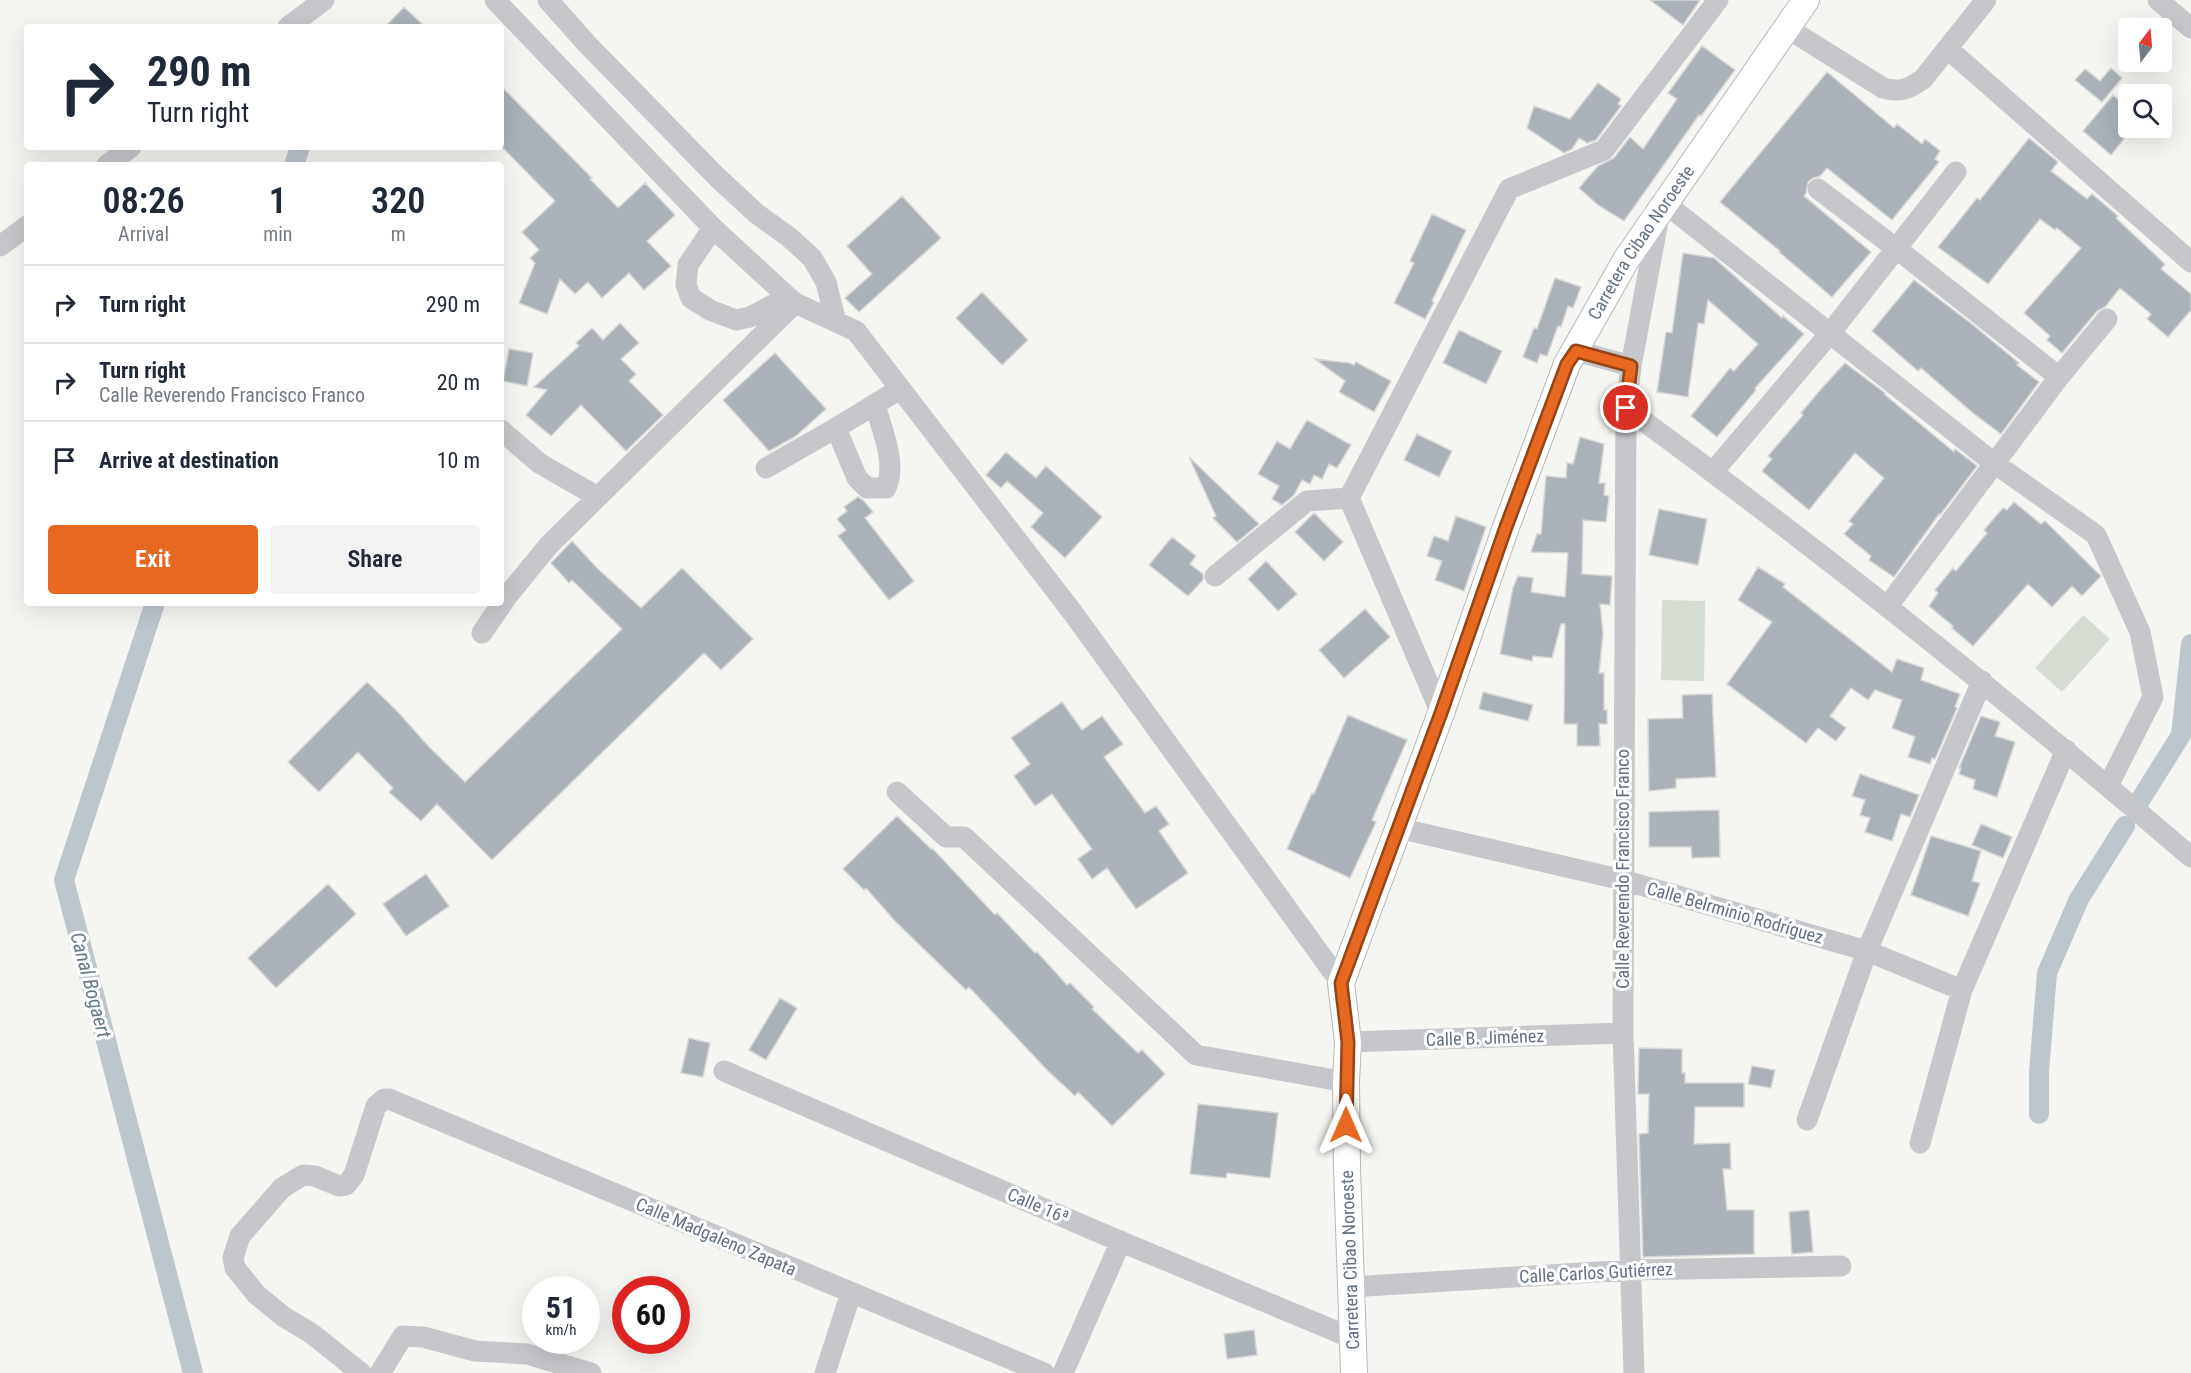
<!DOCTYPE html>
<html lang="en">
<head>
<meta charset="utf-8">
<style>
  :root { --surface:#fff; --page:#f2f2f3; --text:#1f2937; --muted:#747a83; --line:#e0e1e3; --accent:#e76820 }
  body { margin:0; font-family:"Roboto Condensed",sans-serif; background:var(--page); color:var(--text); height:100vh; display:flex; flex-direction:column; font-size:22px; white-space:nowrap }
  * { box-sizing:border-box; margin:0 }
  p { font-size:20px; color:var(--muted) }
  .icon { flex:none; width:33px; height:33px; fill:none; stroke:currentColor; stroke-width:2; stroke-linecap:round; stroke-linejoin:round }
  .map { position:relative; flex:1; overflow:hidden }
  .panel { position:absolute; left:24px; top:162px; width:480px; height:444px; display:flex; flex-direction:column; background:var(--surface); border-radius:6px; box-shadow:0 6px 24px #0002 }
  .panel>* { flex:none }
  .guide { position:absolute; left:24px; top:24px; width:480px; height:126px; border-radius:6px; box-shadow:0 6px 24px #0002; background:#fff; color:var(--text); overflow:hidden }
  .needle { width:39px; rotate:16deg }
  .controls { position:absolute; left:2118px; top:18px; display:grid; gap:12px }
  .controls a { display:grid; place-items:center; width:54px; height:54px; border-radius:6px; background:var(--surface); box-shadow:0 6px 24px #0002; font-size:30px }
  .speed { position:absolute; left:522px; top:1276px; display:flex; gap:12px; font-size:30px; font-weight:700; text-align:center }
  .speed>* { display:grid; place-content:center; width:78px; height:78px; border-radius:50%; background:var(--surface); box-shadow:0 6px 24px #0002; line-height:1 }
  .speed small { font-size:15px; font-weight:400 }
  .speed .limit { border:9px solid #d22; background:#fff; color:#111 }
  .pin { position:absolute; display:grid; place-items:center; width:51px; height:51px; color:#fff; margin:-26px; border:3px solid #fff; border-radius:50%; box-shadow:0 2px 6px #0007 }
  .me { position:absolute; width:66px; margin:-33px; rotate:0deg; stroke-linejoin:round; filter:drop-shadow(0 0 4px #0008) }
  .turn { display:flex; align-items:center; gap:21px; height:126px; padding:0 24px; font-size:27px }
  .turn .icon { width:78px; height:78px; stroke-width:2.5 }
  .turn b { display:block; font-size:42px; line-height:51px }
  .eta { display:flex; justify-content:space-evenly; align-items:center; height:102px; text-align:center }
  .eta b { font-size:36px; font-weight:600; line-height:42px }
  .cta { display:flex; gap:12px; margin-top:auto; padding:12px 24px }
  .cta a { flex:1; height:69px; border-radius:6px; background:var(--accent); color:#fff; font-size:24px; font-weight:600; line-height:69px; text-align:center }
  .cta a+a { background:var(--page); color:var(--text) }
  ul { padding:0; list-style:none }
  li { display:flex; align-items:center; gap:18px; height:78px; padding:0 24px; border-top:2px solid var(--line) }
  li div { flex:1 }
  li b { display:block; font-size:22px }
  li em { font-style:normal }
  .map>svg:first-child { display:block }
  .green { fill:#d5dcd2 }
  .lines { fill:none; stroke-linecap:round; stroke-linejoin:round }
  .canal { stroke:#bec6cd; stroke-width:20 }
  .building { fill:#aab1b8; stroke:#d6d7d4; stroke-width:1.5 }
  .major-casing { stroke:#b5b8bd; stroke-width:28 }
  .minor { stroke:#c5c7cb; stroke-width:21 }
  .major { stroke:#fff; stroke-width:26 }
  .route-casing { stroke:#964415; stroke-width:15 }
  .route { stroke:#e76820; stroke-width:10 }
  .labels { text-anchor:middle; stroke-width:6; stroke-linejoin:round; paint-order:stroke }
  .street-label { font-size:18px; fill:#637183; stroke:#fff }
  .water-label { font-size:20px; font-style:italic; fill:#647987; stroke:#fff }
</style>
</head>
<body>
<div class="map">
<svg width="2191" height="1373" viewBox="0 0 2191 1373">
  <rect width="100%" height="100%" fill="#f5f5f1"/>
  <path class="green" d="M 1662,600 L 1705,601 L 1704,681 L 1661,680 Z
    M 2083,615 L 2110,639 L 2062,692 L 2035,668 Z"/>
  <g class="lines">
    <path class="canal" d="M 294,165 L 300,147
      M 155,603 L 64,880 L 193,1373
      M 2139,802 L 2181,735 L 2191,644
      M 2039,1114 L 2039,1072 L 2047,973 L 2079,899 L 2125,826"/>
  </g>
  <path class="building" d="M 1650,0 L 1700,0 L 1683,25 Z
    M 404,7 L 425,27 L 385,27 Z
    M 1702,46 L 1735,70 L 1701,116 L 1699,115 L 1624,221 L 1598,205 L 1579,188 L 1598,166 L 1614,158 L 1630,137 L 1643,149 L 1677,99 L 1668,93 Z
    M 2111,68 L 2122,78 L 2102,102 L 2075,80 L 2085,69 L 2100,81 Z
    M 1827,72 L 1894,128 L 1897,124 L 1922,144 L 1925,139 L 1940,151 L 1935,159 L 1939,162 L 1892,220 L 1827,168 L 1820,176 L 1813,178 L 1808,182 L 1806,193 L 1804,196 L 1871,252 L 1832,297 L 1779,252 L 1780,251 L 1720,202 Z
    M 1598,83 L 1621,99 L 1618,104 L 1621,106 L 1596,140 L 1587,143 L 1579,138 L 1572,149 L 1564,153 L 1527,128 L 1534,106 L 1570,119 Z
    M 501,86 L 592,178 L 590,179 L 618,208 L 645,183 L 675,215 L 647,241 L 671,266 L 644,290 L 629,273 L 602,298 L 588,282 L 575,294 L 560,279 L 547,314 L 519,303 L 535,263 L 530,258 L 539,250 L 522,232 L 555,201 L 501,146 Z
    M 2113,95 L 2128,108 L 2128,134 L 2111,155 L 2083,131 Z
    M 2029,138 L 2058,162 L 2051,171 L 2087,199 L 2092,194 L 2118,216 L 2116,218 L 2165,264 L 2161,269 L 2191,294 L 2191,310 L 2168,337 L 2147,319 L 2151,314 L 2120,288 L 2105,307 L 2097,311 L 2062,353 L 2047,340 L 2050,336 L 2024,313 L 2081,248 L 2057,228 L 2055,230 L 2040,219 L 1988,284 L 1938,247 L 1977,198 L 1980,200 Z
    M 902,196 L 941,238 L 859,312 L 845,298 L 872,274 L 847,246 Z
    M 1432,214 L 1466,230 L 1432,301 L 1434,302 L 1425,319 L 1394,303 L 1414,263 L 1410,261 Z
    M 1683,253 L 1714,258 L 1782,318 L 1783,316 L 1804,334 L 1755,388 L 1756,390 L 1717,437 L 1691,416 L 1730,368 L 1734,371 L 1758,344 L 1708,300 L 1704,324 L 1698,323 L 1688,397 L 1657,392 L 1666,332 L 1672,333 Z
    M 1555,278 L 1581,287 L 1573,308 L 1568,306 L 1561,327 L 1558,326 L 1547,356 L 1540,354 L 1537,363 L 1523,357 L 1534,328 L 1537,329 Z
    M 1914,280 L 1973,325 L 2019,363 L 2017,365 L 2039,382 L 2001,434 L 1973,413 L 1921,368 L 1918,371 L 1872,331 Z
    M 982,292 L 1028,340 L 1002,365 L 956,318 Z
    M 620,323 L 639,343 L 621,359 L 636,374 L 629,381 L 663,415 L 626,451 L 581,405 L 551,436 L 526,415 L 547,390 L 534,387 L 579,346 L 576,343 L 592,328 L 603,340 Z
    M 1459,330 L 1502,351 L 1486,384 L 1443,363 Z
    M 509,349 L 533,353 L 527,386 L 503,381 Z
    M 775,353 L 826,409 L 796,436 L 769,451 L 723,400 Z
    M 1315,359 L 1349,363 L 1354,365 L 1356,362 L 1391,381 L 1374,412 L 1339,392 L 1345,381 Z
    M 1845,363 L 1885,393 L 1884,394 L 1954,452 L 1955,449 L 1977,466 L 1940,515 L 1939,514 L 1894,577 L 1869,560 L 1871,556 L 1844,534 L 1853,524 L 1849,521 L 1884,478 L 1855,453 L 1809,510 L 1762,471 L 1772,459 L 1768,456 L 1803,415 L 1801,413 L 1821,389 Z
    M 1307,420 L 1351,445 L 1337,468 L 1329,464 L 1322,479 L 1314,475 L 1310,484 L 1302,480 L 1294,495 L 1282,505 L 1272,499 L 1279,486 L 1258,474 L 1277,441 L 1290,449 Z
    M 1417,434 L 1452,451 L 1439,477 L 1404,460 Z
    M 1580,437 L 1604,444 L 1599,483 L 1605,483 L 1604,495 L 1609,496 L 1606,522 L 1583,520 L 1582,574 L 1612,576 L 1610,605 L 1600,604 L 1603,633 L 1599,673 L 1604,673 L 1604,710 L 1607,710 L 1607,724 L 1599,724 L 1600,746 L 1577,746 L 1577,724 L 1564,724 L 1565,624 L 1561,624 L 1552,658 L 1533,656 L 1532,661 L 1500,654 L 1513,588 L 1518,576 L 1533,578 L 1531,592 L 1565,597 L 1568,553 L 1531,552 L 1537,534 L 1541,534 L 1546,476 L 1566,478 L 1567,463 L 1573,464 Z
    M 1006,452 L 1036,478 L 1046,466 L 1102,517 L 1065,558 L 1031,527 L 1043,513 L 1007,481 L 1001,488 L 986,475 Z
    M 1189,457 L 1259,524 L 1237,542 L 1213,518 L 1216,516 Z
    M 858,497 L 863,500 L 873,512 L 865,518 L 914,581 L 889,600 L 838,536 L 846,530 L 837,519 L 847,511 L 844,507 Z
    M 2014,502 L 2041,524 L 2045,521 L 2101,576 L 2082,596 L 2072,586 L 2052,607 L 2028,584 L 1973,646 L 1952,628 L 1953,626 L 1929,606 L 1938,593 L 1935,590 L 1953,568 L 1956,571 L 1987,533 L 1984,530 L 2003,508 L 2007,510 Z
    M 1659,509 L 1707,519 L 1698,565 L 1649,555 Z
    M 1314,513 L 1343,542 L 1324,561 L 1295,532 Z
    M 1456,516 L 1486,527 L 1464,591 L 1435,580 L 1442,561 L 1427,556 L 1434,536 L 1448,541 Z
    M 1172,537 L 1196,556 L 1190,564 L 1203,574 L 1203,580 L 1188,596 L 1149,565 Z
    M 572,541 L 597,568 L 641,608 L 682,568 L 753,639 L 721,670 L 704,653 L 492,860 L 437,804 L 421,821 L 389,792 L 393,788 L 358,752 L 319,792 L 288,762 L 367,682 L 398,712 L 429,747 L 465,782 L 622,629 L 572,580 L 569,583 L 551,563 Z
    M 1266,561 L 1297,594 L 1278,611 L 1248,579 Z
    M 1758,567 L 1785,584 L 1783,587 L 1892,672 L 1897,659 L 1924,668 L 1921,680 L 1960,694 L 1955,707 L 1957,708 L 1935,759 L 1932,758 L 1930,764 L 1908,757 L 1915,737 L 1892,728 L 1902,700 L 1875,690 L 1868,700 L 1851,688 L 1830,716 L 1846,728 L 1836,741 L 1818,728 L 1806,743 L 1727,684 L 1772,622 L 1738,600 Z
    M 1365,609 L 1390,637 L 1344,678 L 1319,650 Z
    M 1483,692 L 1533,705 L 1528,721 L 1479,709 Z
    M 1712,694 L 1716,777 L 1676,779 L 1676,788 L 1649,791 L 1648,719 L 1683,718 L 1682,695 Z
    M 1062,702 L 1082,730 L 1102,716 L 1123,744 L 1104,757 L 1145,813 L 1156,806 L 1169,824 L 1159,831 L 1188,873 L 1136,909 L 1107,868 L 1092,879 L 1078,859 L 1092,849 L 1052,794 L 1035,806 L 1014,776 L 1030,764 L 1011,738 Z
    M 1348,715 L 1407,740 L 1372,820 L 1376,822 L 1350,878 L 1287,849 L 1312,793 L 1314,794 Z
    M 1981,716 L 2000,722 L 1995,736 L 2015,742 L 1997,797 L 1973,789 L 1975,780 L 1959,774 L 1961,768 L 1959,768 Z
    M 1860,774 L 1919,795 L 1910,817 L 1901,814 L 1892,841 L 1865,832 L 1870,818 L 1860,815 L 1865,800 L 1852,796 Z
    M 1719,810 L 1720,857 L 1692,858 L 1691,847 L 1649,847 L 1649,812 Z
    M 897,816 L 931,849 L 932,848 L 995,915 L 997,913 L 1035,953 L 1037,952 L 1067,985 L 1070,983 L 1094,1007 L 1092,1009 L 1138,1053 L 1142,1050 L 1165,1074 L 1112,1126 L 1078,1092 L 1075,1096 L 1048,1071 L 969,987 L 966,990 L 895,921 L 866,888 L 864,890 L 843,869 Z
    M 1981,824 L 2012,837 L 2003,858 L 1972,845 Z
    M 1931,836 L 1981,851 L 1972,881 L 1980,883 L 1968,916 L 1911,895 Z
    M 426,874 L 449,906 L 406,936 L 383,904 Z
    M 328,884 L 356,914 L 276,988 L 248,958 Z
    M 780,998 L 797,1008 L 766,1060 L 749,1050 Z
    M 689,1038 L 710,1043 L 703,1077 L 681,1073 Z
    M 1639,1048 L 1682,1049 L 1682,1073 L 1685,1073 L 1685,1083 L 1744,1083 L 1744,1107 L 1695,1107 L 1694,1144 L 1730,1143 L 1731,1169 L 1723,1169 L 1727,1210 L 1754,1210 L 1754,1254 L 1643,1257 L 1639,1134 L 1648,1133 L 1649,1094 L 1638,1094 Z
    M 1752,1066 L 1775,1070 L 1771,1088 L 1748,1084 Z
    M 1198,1104 L 1278,1113 L 1270,1178 L 1227,1173 L 1226,1178 L 1190,1174 Z
    M 1809,1210 L 1813,1252 L 1792,1254 L 1789,1212 Z
    M 1254,1330 L 1257,1355 L 1227,1359 L 1224,1334 Z"/>
  <g class="lines">
    <defs>
      <g id="major">
        <path id="s1" d="M 1354,1373 L 1347,1168 L 1346,1082 L 1348,1042 L 1341,983 L 1441,713 L 1506,527 L 1567,364 L 1626,260 L 1806,0"/>
      </g>
    </defs>
    <use href="#major" class="major-casing"/>
    <path class="minor" d="M 495,0 L 713,228 L 788,297 L 795,303 L 856,331 L 1073,613 L 1341,983
      M 548,0 L 587,44 L 717,177 L 757,214 L 789,237 L 812,258 L 826,282 L 836,322
      M 2158,0 L 2191,28
      M 288,27 L 324,0
      M 1787,28 L 1883,88 C 1900,93 1909,89 1923,79 L 1986,0
      M 1948,49 L 2191,262
      M 107,165 L 131,147
      M 1818,189 L 1897,249 L 2059,377
      M 1666,204 L 1994,463 L 2096,535 L 2140,632 L 2153,697 L 2108,786
      M 713,228 L 688,265 L 686,285 L 691,298 L 710,310 L 736,320 L 750,317 L 788,297
      M 0,246 L 27,226
      M 1576,351 L 1631,366
      M 1626,408 C 1820,550 2008,700 2191,857
      M 836,428 L 857,478 L 867,488 L 886,488 C 897,463 882,430 875,405
      M 501,430 L 539,463 L 598,497
      M 766,468 L 836,428 L 900,389
      M 1713,472 L 1831,332 L 1956,172
      M 1215,576 L 1307,501 L 1349,498
      M 1887,607 L 2059,377 L 2107,319
      M 482,633 L 508,595 L 549,545 L 795,303
      M 1441,713 L 1349,498 L 1509,189 L 1604,150 L 1718,0
      M 897,792 L 946,837 L 964,837 L 1196,1055 L 1346,1082
      M 1398,828 L 1623,880 L 1867,951 L 1962,990
      M 1348,1042 L 1623,1033
      M 724,1071 L 1110,1237 L 1352,1338
      M 1807,1120 L 1867,951 L 1982,681
      M 1920,1143 L 1962,990 L 2066,750
      M 1350,1287 L 1630,1270 L 1841,1266
      M 361,1373 L 311,1333 L 284,1317 L 256,1294 L 235,1268 L 233,1258 L 240,1236 L 282,1188 L 303,1175 L 315,1176 L 339,1186 L 346,1185 L 354,1175 L 376,1106 L 384,1099 L 389,1099 L 1044,1373
      M 380,1373 L 403,1336 L 423,1337 L 475,1351 L 527,1354 L 591,1373
      M 825,1373 L 851,1293
      M 1063,1373 L 1121,1241
      M 1634,1373 L 1623,1033 L 1626,408 L 1631,366 L 1659,216"/>
    <use href="#major" class="major"/>
  </g>
  <g class="lines">
    <defs>
      <path id="route" d="M 1346,1125 L 1348,1042 L 1341,983 L 1441,713 L 1506,527 L 1567,364 L 1576,351 L 1631,366 L 1626,408"/>
    </defs>
    <use href="#route" class="route-casing"/>
    <use href="#route" class="route"/>
  </g>
  <g class="labels">
    <g class="street-label">
      <text dy="6" stroke="none"><textPath href="#s1" startOffset="1192">Carretera Cibao Noroeste</textPath></text>
      <text transform="translate(1623 869) rotate(-90)" y="6">Calle Reverendo Francisco Franco</text>
      <text transform="translate(1735 913) rotate(16)" y="6">Calle Belrminio Rodríguez</text>
      <text transform="translate(1485 1038) rotate(-2)" y="6">Calle B. Jiménez</text>
      <text transform="translate(1038 1206) rotate(23)" y="6">Calle 16ª</text>
      <text transform="translate(716 1237) rotate(23)" y="6">Calle Madgaleno Zapata</text>
      <text transform="translate(1350 1260) rotate(-92)" y="6">Carretera Cibao Noroeste</text>
      <text transform="translate(1596 1273) rotate(-3)" y="6">Calle Carlos Gutiérrez</text>
    </g>
    <g class="water-label">
      <text transform="translate(91 985) rotate(75)" y="7">Canal Bogaert</text>
    </g>
  </g>
</svg>
<div class="controls">
<a><svg class="needle" viewBox="-14 -14 28 28"><path d="M0-13l5 13h-10z" fill="#e53935"/><path d="M0 13l5-13h-10z" fill="#747a83"/></svg></a>
<a><svg class="icon" aria-label="search" viewBox="0 0 24 24"><circle cx="10" cy="10" r="6"/><path d="M15 15l6 6"/></svg></a>
</div>
<div class="speed"><div>51<small>km/h</small></div><div class="limit">60</div></div>
<div class="pin" style="left:1626px;top:408px;background:#d93025"><svg class="icon" aria-label="arrive" viewBox="0 0 24 24"><path d="M6 21V4h12l-3 4 3 4H6"/></svg></div>
<svg class="me" style="left:1346px;top:1125px" viewBox="-20 -20 40 40"><path d="M0-17L14 15 0 8-14 15z" fill="#e76820" stroke="#fff" stroke-width="4"/></svg>
<div class="guide">
<div class="turn"><svg class="icon" aria-label="right" viewBox="0 0 24 24"><path d="M7 20v-9h11M14 6l5 5-5 5"/></svg><div><b>290 m</b>Turn right</div></div>
</div>
<section class="panel">
<div class="eta">
<div><b>08:26</b><p>Arrival</p></div>
<div><b>1</b><p>min</p></div>
<div><b>320</b><p>m</p></div>
</div>
<ul>
<li><svg class="icon" aria-label="right" viewBox="0 0 24 24"><path d="M7 20v-9h11M14 6l5 5-5 5"/></svg><div><b>Turn right</b></div><em>290 m</em></li>
<li><svg class="icon" aria-label="right" viewBox="0 0 24 24"><path d="M7 20v-9h11M14 6l5 5-5 5"/></svg><div><b>Turn right</b><p>Calle Reverendo Francisco Franco</p></div><em>20 m</em></li>
<li><svg class="icon" aria-label="arrive" viewBox="0 0 24 24"><path d="M6 21V4h12l-3 4 3 4H6"/></svg><div><b>Arrive at destination</b></div><em>10 m</em></li>
</ul>
<div class="cta"><a>Exit</a><a>Share</a></div>
</section>
</div>
</body>
</html>
